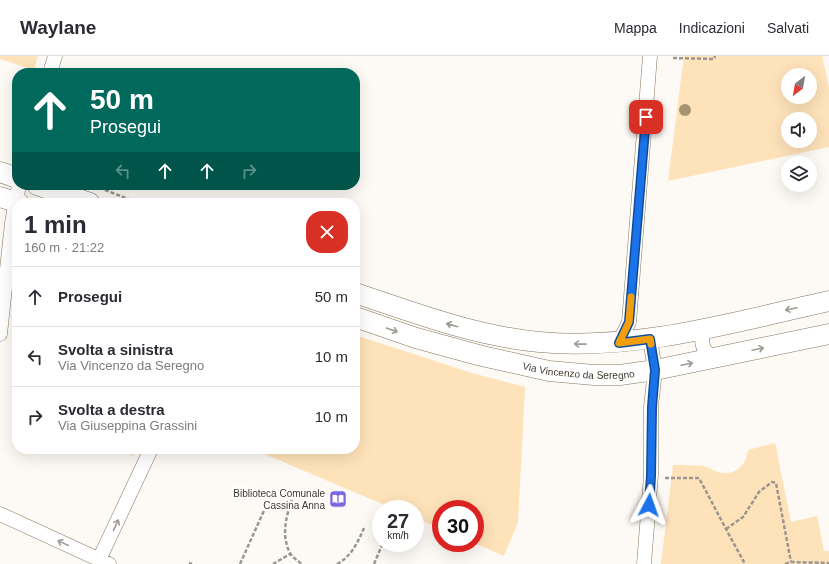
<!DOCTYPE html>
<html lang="it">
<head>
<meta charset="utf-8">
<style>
  :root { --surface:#fff; --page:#f7f7f7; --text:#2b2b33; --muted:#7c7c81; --line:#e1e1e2 }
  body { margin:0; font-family:Helvetica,sans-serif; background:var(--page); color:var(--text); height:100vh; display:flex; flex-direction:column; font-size:15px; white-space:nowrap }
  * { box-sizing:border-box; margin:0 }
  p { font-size:13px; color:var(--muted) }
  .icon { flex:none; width:22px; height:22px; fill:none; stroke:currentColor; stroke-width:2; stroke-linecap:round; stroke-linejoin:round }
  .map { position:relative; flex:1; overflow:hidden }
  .side { position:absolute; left:12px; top:142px; width:348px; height:256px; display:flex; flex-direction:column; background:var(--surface); border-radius:16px; box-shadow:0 4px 16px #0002 }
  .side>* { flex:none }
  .hud { position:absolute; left:12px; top:12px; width:348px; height:122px; border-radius:16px; box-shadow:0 4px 16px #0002; background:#00695c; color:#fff; overflow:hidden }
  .needle { width:26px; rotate:211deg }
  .controls { position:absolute; left:781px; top:12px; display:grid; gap:8px }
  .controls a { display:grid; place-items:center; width:36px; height:36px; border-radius:50%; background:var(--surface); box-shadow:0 4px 16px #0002; font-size:20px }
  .speed { position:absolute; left:372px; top:444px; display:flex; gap:8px; font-size:20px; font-weight:700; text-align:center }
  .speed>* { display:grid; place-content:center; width:52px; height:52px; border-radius:50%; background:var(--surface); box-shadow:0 4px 16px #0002; line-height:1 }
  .speed small { font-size:10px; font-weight:400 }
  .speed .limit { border:6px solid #d22; background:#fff; color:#111 }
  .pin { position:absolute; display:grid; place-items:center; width:34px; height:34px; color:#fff; margin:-17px; border-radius:8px; box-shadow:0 2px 6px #0006 }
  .me { position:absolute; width:44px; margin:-22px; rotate:4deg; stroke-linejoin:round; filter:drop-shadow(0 0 3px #0008) }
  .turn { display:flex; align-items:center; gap:14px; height:84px; padding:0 12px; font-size:18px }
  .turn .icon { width:52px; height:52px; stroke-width:2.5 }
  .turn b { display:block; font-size:28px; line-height:34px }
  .lanes { display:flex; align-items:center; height:38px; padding:0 12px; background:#0003; justify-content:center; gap:20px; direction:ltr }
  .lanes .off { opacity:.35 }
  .round { display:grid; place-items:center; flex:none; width:42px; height:42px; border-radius:16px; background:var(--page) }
  .summary { display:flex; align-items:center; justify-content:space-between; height:68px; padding:0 12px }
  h1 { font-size:24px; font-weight:700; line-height:30px }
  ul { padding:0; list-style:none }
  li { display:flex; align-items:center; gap:12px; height:60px; padding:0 12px; border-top:1px solid var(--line) }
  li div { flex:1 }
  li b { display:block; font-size:15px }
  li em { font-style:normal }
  header { display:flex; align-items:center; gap:24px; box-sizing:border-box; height:56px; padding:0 20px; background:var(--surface); border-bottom:1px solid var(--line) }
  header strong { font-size:19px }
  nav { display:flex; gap:22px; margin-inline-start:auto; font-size:14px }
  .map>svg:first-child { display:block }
  .green { fill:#fee2b9; fill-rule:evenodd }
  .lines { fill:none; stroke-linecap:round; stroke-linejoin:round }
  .street-casing { stroke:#86765f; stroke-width:15 }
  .secondary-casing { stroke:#86765f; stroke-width:21 }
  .path { stroke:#9c968f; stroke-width:2.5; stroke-dasharray:4 2; stroke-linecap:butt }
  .street { stroke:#fff; stroke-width:14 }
  .secondary { stroke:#fff; stroke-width:20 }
  .tree { fill:#a79474 }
  .oneway { stroke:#9f9c96 }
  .route-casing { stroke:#114b97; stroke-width:10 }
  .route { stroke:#1a73e8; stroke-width:7 }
  .slow { stroke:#f59e0b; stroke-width:7 }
  .labels { text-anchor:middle; stroke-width:4; stroke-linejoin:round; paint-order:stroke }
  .street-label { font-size:10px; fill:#3f382e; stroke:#fff }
  .poi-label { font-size:10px; fill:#3f382e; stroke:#fff; text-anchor:end }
</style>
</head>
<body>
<header>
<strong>Waylane</strong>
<nav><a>Mappa</a><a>Indicazioni</a><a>Salvati</a></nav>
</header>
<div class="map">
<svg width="829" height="508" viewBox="0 0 829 508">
  <rect width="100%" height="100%" fill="#fdf9f4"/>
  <path class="green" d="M 0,0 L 38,0 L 34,14 L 0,3 Z
    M 684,0 L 822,0 L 829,31 L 829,91 L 668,125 ZM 788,19 L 810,19 L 810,41 L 788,41 ZM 788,63 L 810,63 L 810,85 L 788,85 Z
    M 355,279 L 472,317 L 525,331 L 518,466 L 504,500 L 474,487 L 475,487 L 475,453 L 441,453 L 441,473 L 415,462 L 415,453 L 394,453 L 253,393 L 355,393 Z
    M 775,387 L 791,466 L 817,460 L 824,495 L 829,495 L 829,508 L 661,508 L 673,409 C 681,409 701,409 707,411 C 710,412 712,414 715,415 C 733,422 746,411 748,394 Z
    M 118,393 L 136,393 L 133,400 Z"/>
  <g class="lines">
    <defs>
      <path id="street" d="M 50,17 L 55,0
        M 713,270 C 695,277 701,301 719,301
        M 0,278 L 12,167 L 19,129
        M 619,287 L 629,266 L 650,0
        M 0,458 L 109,508
        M 97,508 L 151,393
        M 644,508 L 651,419 L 651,351 L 655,314 L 650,283"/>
      <g id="secondary">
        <path d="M 0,116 L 17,122"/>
        <path d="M 37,129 L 90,147"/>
        <path d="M 0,141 L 19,147"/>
        <path d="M 355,237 C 415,257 475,280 539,286 C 637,295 734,266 829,245"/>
        <path id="s1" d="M 355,261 L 416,282 L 482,300 L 549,315 L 594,319 L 620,319 L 655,314 L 829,278"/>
      </g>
    </defs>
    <use href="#street" class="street-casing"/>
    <use href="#secondary" class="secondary-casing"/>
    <path class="path" d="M 673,2 L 714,3 L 715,0
      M 105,134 L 131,144
      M 665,422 L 699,422 L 726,473 L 745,508
      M 292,444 C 286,460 281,480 290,497 C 292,501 298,505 302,508
      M 726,473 L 743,461 L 759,436 L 772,426 L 776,427 L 791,506
      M 189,507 L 192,508
      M 240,508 L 271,439
      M 273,508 L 290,498
      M 337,508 C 351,501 358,486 364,472
      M 374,508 L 382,489
      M 785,508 L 791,506 L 829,507"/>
    <use href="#street" class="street"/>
    <use href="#secondary" class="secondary"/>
  </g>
  <circle class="tree" cx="685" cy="54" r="6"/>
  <defs><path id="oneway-shaft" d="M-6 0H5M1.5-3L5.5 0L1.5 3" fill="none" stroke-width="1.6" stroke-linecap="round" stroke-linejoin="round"/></defs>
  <g class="oneway">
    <use href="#oneway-shaft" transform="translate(791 253) rotate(168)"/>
    <use href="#oneway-shaft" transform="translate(452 269) rotate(-164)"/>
    <use href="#oneway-shaft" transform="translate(392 274) rotate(19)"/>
    <use href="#oneway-shaft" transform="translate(580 288) rotate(-179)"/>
    <use href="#oneway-shaft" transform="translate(758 293) rotate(-12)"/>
    <use href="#oneway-shaft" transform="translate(687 308) rotate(-12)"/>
    <use href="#oneway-shaft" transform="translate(116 469) rotate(-65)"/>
    <use href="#oneway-shaft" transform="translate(63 487) rotate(-155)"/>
  </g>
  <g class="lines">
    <defs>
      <path id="route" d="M 646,61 L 629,266 L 619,287 L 650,283 L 655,314 L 652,351 L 651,420 L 649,449"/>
    </defs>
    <use href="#route" class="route-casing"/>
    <use href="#route" class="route"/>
    <path class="slow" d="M 631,241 L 629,266 L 619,287 L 650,283 L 651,288"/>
  </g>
  <defs>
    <symbol id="library-square" viewBox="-11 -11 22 22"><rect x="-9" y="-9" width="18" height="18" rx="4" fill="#7b66e2" stroke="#fff"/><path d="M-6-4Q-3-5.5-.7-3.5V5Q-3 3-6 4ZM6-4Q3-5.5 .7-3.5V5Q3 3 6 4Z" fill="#fff"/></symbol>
  </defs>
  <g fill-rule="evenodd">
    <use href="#library-square" x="328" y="433" width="20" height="20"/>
  </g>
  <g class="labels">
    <g class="street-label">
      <text dy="4" stroke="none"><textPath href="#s1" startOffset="231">Via Vincenzo da Seregno</textPath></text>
    </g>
    <g class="poi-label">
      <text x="325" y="441">Biblioteca Comunale<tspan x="325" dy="12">Cassina Anna</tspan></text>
    </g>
  </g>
</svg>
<div class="controls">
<a><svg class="needle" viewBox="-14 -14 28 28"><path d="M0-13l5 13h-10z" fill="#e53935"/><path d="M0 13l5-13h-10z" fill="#7c7c81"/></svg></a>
<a><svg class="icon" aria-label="sound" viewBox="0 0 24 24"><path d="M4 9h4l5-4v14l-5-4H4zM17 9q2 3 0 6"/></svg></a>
<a><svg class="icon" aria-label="layers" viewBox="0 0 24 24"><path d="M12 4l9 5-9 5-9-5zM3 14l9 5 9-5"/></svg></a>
</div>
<div class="speed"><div>27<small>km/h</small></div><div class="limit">30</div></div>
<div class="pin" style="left:646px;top:61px;background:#d93025"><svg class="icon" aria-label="arrive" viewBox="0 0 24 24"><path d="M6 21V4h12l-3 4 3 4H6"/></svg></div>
<svg class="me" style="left:649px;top:449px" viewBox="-20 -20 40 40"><path d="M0-17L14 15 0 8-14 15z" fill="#1a73e8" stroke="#fff" stroke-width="4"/></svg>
<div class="hud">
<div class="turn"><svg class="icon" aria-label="ahead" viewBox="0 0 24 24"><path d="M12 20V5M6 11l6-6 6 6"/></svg><div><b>50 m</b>Prosegui</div></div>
<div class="lanes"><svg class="icon off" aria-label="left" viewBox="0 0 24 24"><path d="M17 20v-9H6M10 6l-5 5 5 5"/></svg><svg class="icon" aria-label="ahead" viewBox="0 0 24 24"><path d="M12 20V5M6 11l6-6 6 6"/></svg><svg class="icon" aria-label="ahead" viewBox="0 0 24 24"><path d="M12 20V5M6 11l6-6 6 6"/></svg><svg class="icon off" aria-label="right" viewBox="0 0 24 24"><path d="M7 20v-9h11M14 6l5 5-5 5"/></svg></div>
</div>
<section class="side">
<div class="summary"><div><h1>1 min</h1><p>160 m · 21:22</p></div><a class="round" style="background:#d93025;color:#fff"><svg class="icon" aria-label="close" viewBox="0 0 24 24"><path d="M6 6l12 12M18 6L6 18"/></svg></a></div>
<ul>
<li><svg class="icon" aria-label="ahead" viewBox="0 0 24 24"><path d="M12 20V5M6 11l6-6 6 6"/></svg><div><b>Prosegui</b></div><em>50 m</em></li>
<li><svg class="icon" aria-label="left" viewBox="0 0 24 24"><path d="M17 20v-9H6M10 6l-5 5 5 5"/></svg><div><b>Svolta a sinistra</b><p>Via Vincenzo da Seregno</p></div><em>10 m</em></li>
<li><svg class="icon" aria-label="right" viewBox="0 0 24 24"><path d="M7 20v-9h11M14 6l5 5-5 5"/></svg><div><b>Svolta a destra</b><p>Via Giuseppina Grassini</p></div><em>10 m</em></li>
</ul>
</section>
</div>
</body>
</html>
